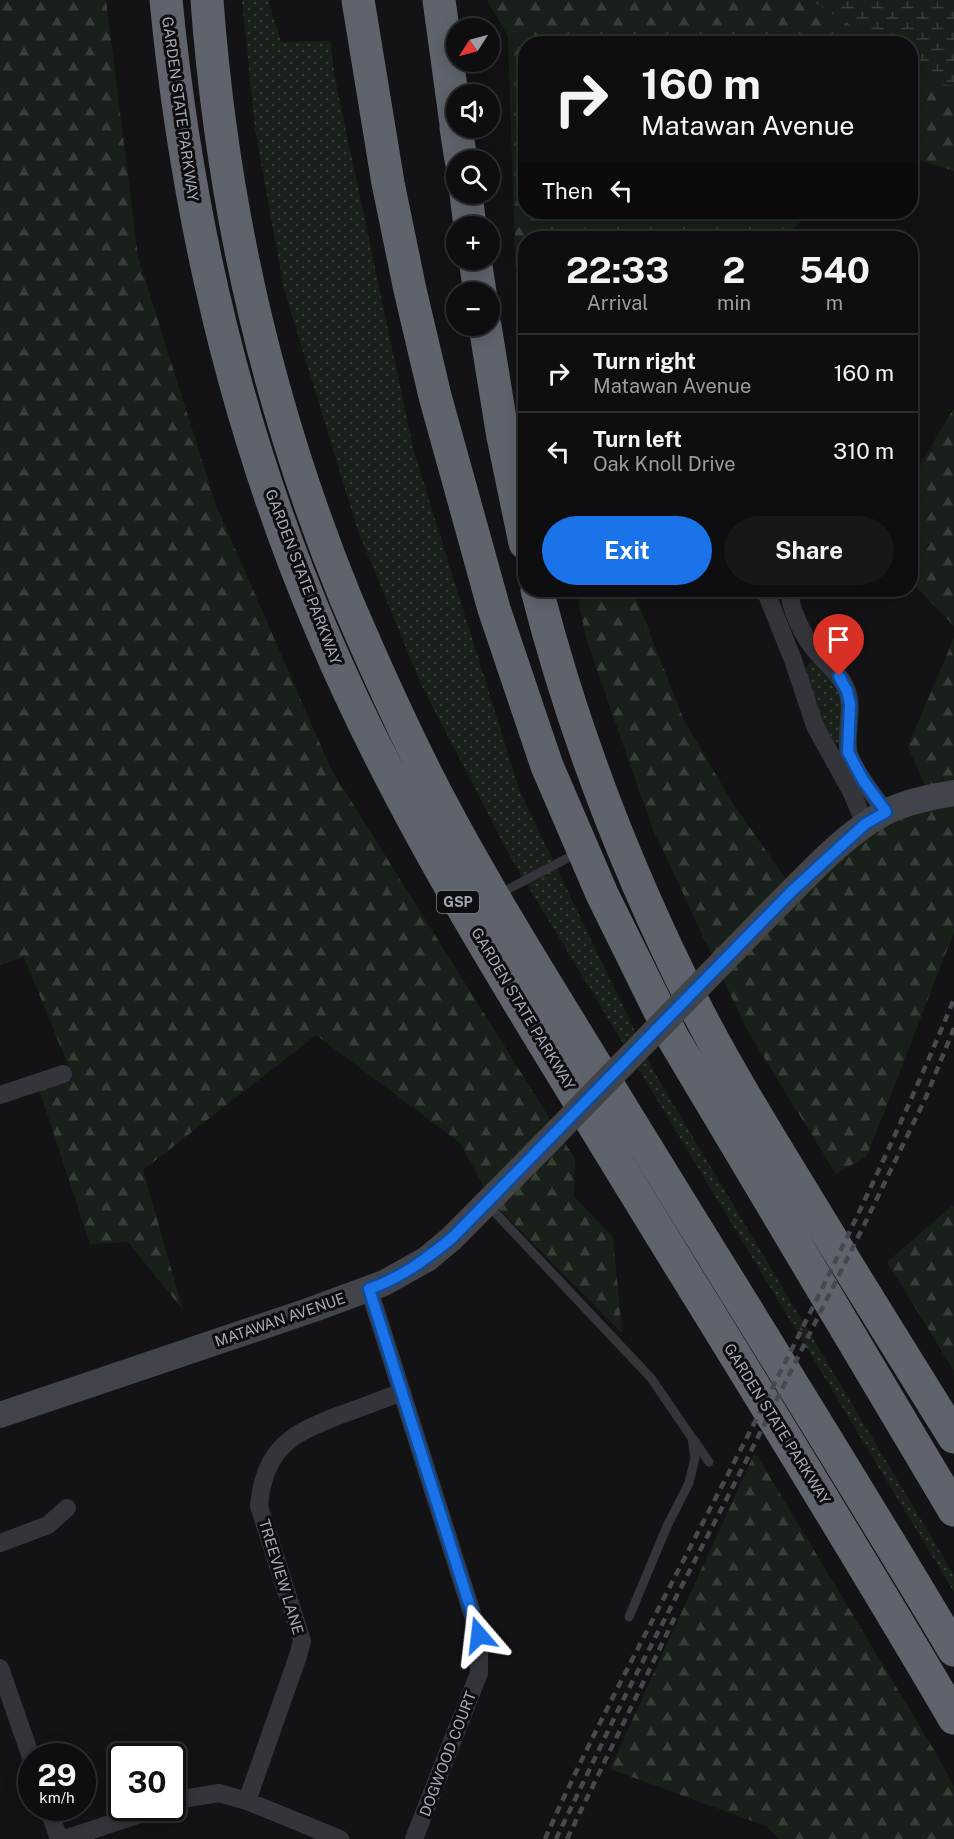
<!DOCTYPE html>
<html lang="en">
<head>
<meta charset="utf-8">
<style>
  :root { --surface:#0e0e10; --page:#171719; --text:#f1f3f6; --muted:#9b9c9f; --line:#2e2e30; --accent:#1a73e8 }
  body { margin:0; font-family:"Public Sans",sans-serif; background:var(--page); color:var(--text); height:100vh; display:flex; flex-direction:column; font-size:22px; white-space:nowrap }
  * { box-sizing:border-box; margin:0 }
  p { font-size:20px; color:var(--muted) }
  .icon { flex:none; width:33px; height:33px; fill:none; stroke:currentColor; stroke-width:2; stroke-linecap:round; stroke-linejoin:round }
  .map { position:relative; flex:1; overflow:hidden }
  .drawer { position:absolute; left:518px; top:231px; width:400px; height:366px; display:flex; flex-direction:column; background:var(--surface); border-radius:24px; box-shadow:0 3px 15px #0003,0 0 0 2px var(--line) }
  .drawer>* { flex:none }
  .guide { position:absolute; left:518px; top:36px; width:400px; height:183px; border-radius:24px; box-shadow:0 3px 15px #0003,0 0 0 2px var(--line); background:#0e0e10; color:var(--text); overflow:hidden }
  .needle { width:39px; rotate:234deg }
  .controls { position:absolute; left:446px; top:18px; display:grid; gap:12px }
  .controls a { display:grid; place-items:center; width:54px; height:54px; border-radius:50%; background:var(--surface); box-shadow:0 3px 15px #0003,0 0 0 2px var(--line); font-size:30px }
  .speed { position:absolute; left:18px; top:1743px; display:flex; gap:12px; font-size:30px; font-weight:700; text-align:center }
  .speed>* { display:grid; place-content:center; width:78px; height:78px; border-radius:50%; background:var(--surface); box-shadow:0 3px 15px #0003,0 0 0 2px var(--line); line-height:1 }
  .speed small { font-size:15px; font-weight:400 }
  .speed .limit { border:3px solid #111; border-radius:9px; background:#fff; color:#111 }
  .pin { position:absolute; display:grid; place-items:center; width:51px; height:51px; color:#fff; margin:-62px -26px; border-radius:50% 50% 50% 0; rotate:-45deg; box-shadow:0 0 6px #0007 }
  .pin .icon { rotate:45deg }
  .me { position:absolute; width:66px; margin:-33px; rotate:343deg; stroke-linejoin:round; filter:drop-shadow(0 0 4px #0008) }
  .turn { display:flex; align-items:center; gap:21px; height:126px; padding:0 24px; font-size:27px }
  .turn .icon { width:78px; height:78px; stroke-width:2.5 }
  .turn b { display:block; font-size:42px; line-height:51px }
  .then { display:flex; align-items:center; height:57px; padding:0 24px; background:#0003; gap:12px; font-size:22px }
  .eta { display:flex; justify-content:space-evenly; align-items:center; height:102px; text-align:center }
  .eta b { font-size:36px; font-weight:700; line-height:42px }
  .button { display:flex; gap:12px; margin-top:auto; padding:12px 24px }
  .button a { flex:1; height:69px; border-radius:36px; background:var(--accent); color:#fff; font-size:24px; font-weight:700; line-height:69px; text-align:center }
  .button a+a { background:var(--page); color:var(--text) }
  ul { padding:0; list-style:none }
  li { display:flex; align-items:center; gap:18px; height:78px; padding:0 24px; border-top:2px solid var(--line) }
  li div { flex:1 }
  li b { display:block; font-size:22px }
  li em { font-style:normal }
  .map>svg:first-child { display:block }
  .grass { fill:url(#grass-dots) }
  .forest { fill:url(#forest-firs) }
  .wetland { fill:url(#wetland-marsh) }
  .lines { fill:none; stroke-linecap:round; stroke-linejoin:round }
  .lane { stroke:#33353a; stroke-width:9 }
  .street { stroke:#33353a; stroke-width:18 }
  .secondary { stroke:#41444a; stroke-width:26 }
  .highway { stroke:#5f636c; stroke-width:33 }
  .rail { stroke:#46494f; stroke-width:4.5; stroke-dasharray:8 6; stroke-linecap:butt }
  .secondary-bridge { stroke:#41444a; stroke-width:26 }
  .route-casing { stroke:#114b97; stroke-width:15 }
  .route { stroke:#1a73e8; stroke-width:10 }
  .labels { text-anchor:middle; stroke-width:6; stroke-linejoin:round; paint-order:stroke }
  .shield { fill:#0e0e10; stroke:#767c85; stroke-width:1.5 }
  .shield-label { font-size:14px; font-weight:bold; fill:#a3abb7 }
  .street-label { font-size:15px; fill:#a3abb7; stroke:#0e0e10 }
</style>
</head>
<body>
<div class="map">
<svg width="954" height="1839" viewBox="0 0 954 1839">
  <defs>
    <pattern id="grass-dots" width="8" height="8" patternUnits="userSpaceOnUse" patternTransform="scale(1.5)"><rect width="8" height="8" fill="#192019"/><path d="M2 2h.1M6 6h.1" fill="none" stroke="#373e38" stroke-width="1.8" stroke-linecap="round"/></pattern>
    <pattern id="forest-firs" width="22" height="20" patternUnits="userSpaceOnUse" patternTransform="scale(1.5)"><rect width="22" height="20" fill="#192019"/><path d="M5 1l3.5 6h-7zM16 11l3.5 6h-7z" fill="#373e38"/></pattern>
    <pattern id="wetland-marsh" width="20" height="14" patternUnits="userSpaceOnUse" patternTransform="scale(1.5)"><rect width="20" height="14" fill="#192019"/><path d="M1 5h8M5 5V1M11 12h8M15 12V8" fill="none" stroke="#373e38"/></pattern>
  </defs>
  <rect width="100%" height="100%" fill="#131315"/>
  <path class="grass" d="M 242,0 L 268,0 L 281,42 L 330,41 L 335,79 L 414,452 L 520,792 L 657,1077 L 954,1575 L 954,1592 L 510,856 L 421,684 L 358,531 L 284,289 L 255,129 Z
    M 815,661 L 842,691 L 840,742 L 835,744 L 828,740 L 805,669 L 809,663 Z"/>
  <path class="forest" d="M 0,0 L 106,0 L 138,257 L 216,505 L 331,769 L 575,1159 L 574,1197 L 613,1237 L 622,1333 L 492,1202 L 460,1143 L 316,1035 L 143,1170 L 183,1310 L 128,1242 L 90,1244 L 36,1080 L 68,1065 L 24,957 L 0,965 Z
    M 487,0 L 810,0 L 879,43 L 525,44 L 525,212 L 810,212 L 784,238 L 525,238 L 525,366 L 517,308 L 508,36 Z
    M 910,64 L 941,83 L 954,86 L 954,171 L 911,158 Z
    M 954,408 L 954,626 L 911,582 L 911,541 L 918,525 L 912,478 Z
    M 576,590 L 633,590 L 683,718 L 733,804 L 786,879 L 850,820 L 895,794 L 925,786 L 908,746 L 954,638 L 954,932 L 867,1156 L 836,1174 L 747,1030 L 652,827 L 587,641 Z
    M 953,1205 L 954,1207 L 954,1371 L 887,1262 Z
    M 755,1452 L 937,1755 L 954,1787 L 954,1839 L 779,1839 L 766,1826 L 610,1769 Z"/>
  <path class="wetland" d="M 810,0 L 954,0 L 954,86 L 941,84 L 911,64 L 910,44 L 879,43 Z"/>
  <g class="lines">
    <path class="lane" d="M 499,894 L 579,852
      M 487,1204 L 651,1378 L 692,1438 L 695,1458 L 689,1483 L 668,1524 L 629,1617
      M 694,1440 L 709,1462"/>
    <path class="street" d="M 765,590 L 793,660 L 815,726 L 852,793 L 865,824
      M 789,590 C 790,608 802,634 814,649 C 825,663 839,672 846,688 C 854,706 846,729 848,748 C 849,766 875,797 886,812
      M 0,1095 L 63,1074
      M 369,1289 L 479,1635 L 479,1673 L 414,1839
      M 0,1543 L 48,1525 L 67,1508
      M 0,1668 L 32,1760
      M 247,1801 L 298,1656 L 302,1641 L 259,1506 C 264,1448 291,1434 340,1415 C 361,1408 381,1400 402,1392
      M 172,1803 L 188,1798 L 219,1793 L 247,1801 L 340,1839
      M 48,1808 L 59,1839
      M 64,1839 L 159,1808"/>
    <path class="secondary" d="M 767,916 C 801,883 842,835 884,813 C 903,803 933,796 954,793
      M 0,1415 L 311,1310 L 384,1283 L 427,1259 L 452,1238 L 548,1141"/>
    <path class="highway" d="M 166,0 C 187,217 236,430 322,631 C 396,806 496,966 595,1127 C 715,1324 838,1519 954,1718
      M 207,0 C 222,205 268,408 346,599 C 375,667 405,734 439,799 C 495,905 560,1006 622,1108 C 733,1289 846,1468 954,1650
      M 358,0 L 388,183 L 410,290 L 435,396 L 494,609 L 547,766 L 602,894 L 673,1038 L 954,1510
      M 439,0 L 456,124
      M 456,128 L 461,160
      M 466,194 L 470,226
      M 475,260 L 480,292
      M 485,326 L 503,437 L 525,543
      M 537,590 C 574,735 630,878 698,1012 C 728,1070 762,1126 796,1181 C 848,1267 901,1352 954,1437"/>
    <path class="rail" d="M 545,1839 C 591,1735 646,1634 698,1532 C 789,1357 879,1181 954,999
      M 556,1839 L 621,1704 L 743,1467 L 869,1215 L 926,1097 L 954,1028
      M 567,1839 L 676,1615"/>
    <path class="secondary-bridge" d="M 548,1141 L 767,916"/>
  </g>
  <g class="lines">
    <defs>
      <path id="route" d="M 479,1635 L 369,1289 C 401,1278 426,1259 452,1238 L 791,892 L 865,824 L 886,812 L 863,780 L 848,752 L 850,704 L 847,691 L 839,676"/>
    </defs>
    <use href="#route" class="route-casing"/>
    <use href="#route" class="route"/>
  </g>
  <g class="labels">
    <rect class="shield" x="437" y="891" width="42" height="22" rx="4.5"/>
    <g class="shield-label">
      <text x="458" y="907">GSP</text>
    </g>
    <g class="street-label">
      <text transform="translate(180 109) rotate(82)" y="5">GARDEN STATE PARKWAY</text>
      <text transform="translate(303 577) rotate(69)" y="5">GARDEN STATE PARKWAY</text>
      <text transform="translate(523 1009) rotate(59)" y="5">GARDEN STATE PARKWAY</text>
      <text transform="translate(280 1320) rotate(-19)" y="5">MATAWAN AVENUE</text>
      <text transform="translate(777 1424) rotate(58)" y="5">GARDEN STATE PARKWAY</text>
      <text transform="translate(281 1577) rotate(73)" y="5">TREEVIEW LANE</text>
      <text transform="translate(448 1754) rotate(-69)" y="5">DOGWOOD COURT</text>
    </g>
  </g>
</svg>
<div class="controls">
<a><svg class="needle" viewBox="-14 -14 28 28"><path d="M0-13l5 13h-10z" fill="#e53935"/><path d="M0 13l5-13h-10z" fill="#9b9c9f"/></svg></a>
<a><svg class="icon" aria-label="sound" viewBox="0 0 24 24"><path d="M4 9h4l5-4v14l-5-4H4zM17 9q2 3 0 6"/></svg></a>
<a><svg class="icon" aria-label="search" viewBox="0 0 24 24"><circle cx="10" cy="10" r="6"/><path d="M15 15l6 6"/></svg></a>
<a>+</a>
<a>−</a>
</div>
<div class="speed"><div>29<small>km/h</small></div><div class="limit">30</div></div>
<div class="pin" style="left:839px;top:676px;background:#d93025"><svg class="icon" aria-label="arrive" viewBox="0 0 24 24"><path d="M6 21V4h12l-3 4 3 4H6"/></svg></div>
<svg class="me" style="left:479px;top:1635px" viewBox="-20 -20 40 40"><path d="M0-17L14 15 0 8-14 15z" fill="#1a73e8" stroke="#fff" stroke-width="4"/></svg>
<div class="guide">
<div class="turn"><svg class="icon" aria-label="right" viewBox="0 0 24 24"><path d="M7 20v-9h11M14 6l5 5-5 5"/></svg><div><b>160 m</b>Matawan Avenue</div></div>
<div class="then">Then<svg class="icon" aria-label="left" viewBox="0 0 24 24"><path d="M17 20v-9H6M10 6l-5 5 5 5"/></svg></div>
</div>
<section class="drawer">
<div class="eta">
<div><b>22:33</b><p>Arrival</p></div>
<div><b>2</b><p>min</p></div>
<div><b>540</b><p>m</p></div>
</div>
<ul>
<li><svg class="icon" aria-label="right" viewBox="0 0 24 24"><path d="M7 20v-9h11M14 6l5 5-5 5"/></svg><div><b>Turn right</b><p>Matawan Avenue</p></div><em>160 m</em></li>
<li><svg class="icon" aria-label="left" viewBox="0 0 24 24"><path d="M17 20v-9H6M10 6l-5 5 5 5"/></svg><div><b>Turn left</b><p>Oak Knoll Drive</p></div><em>310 m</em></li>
</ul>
<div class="button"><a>Exit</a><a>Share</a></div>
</section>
</div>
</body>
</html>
